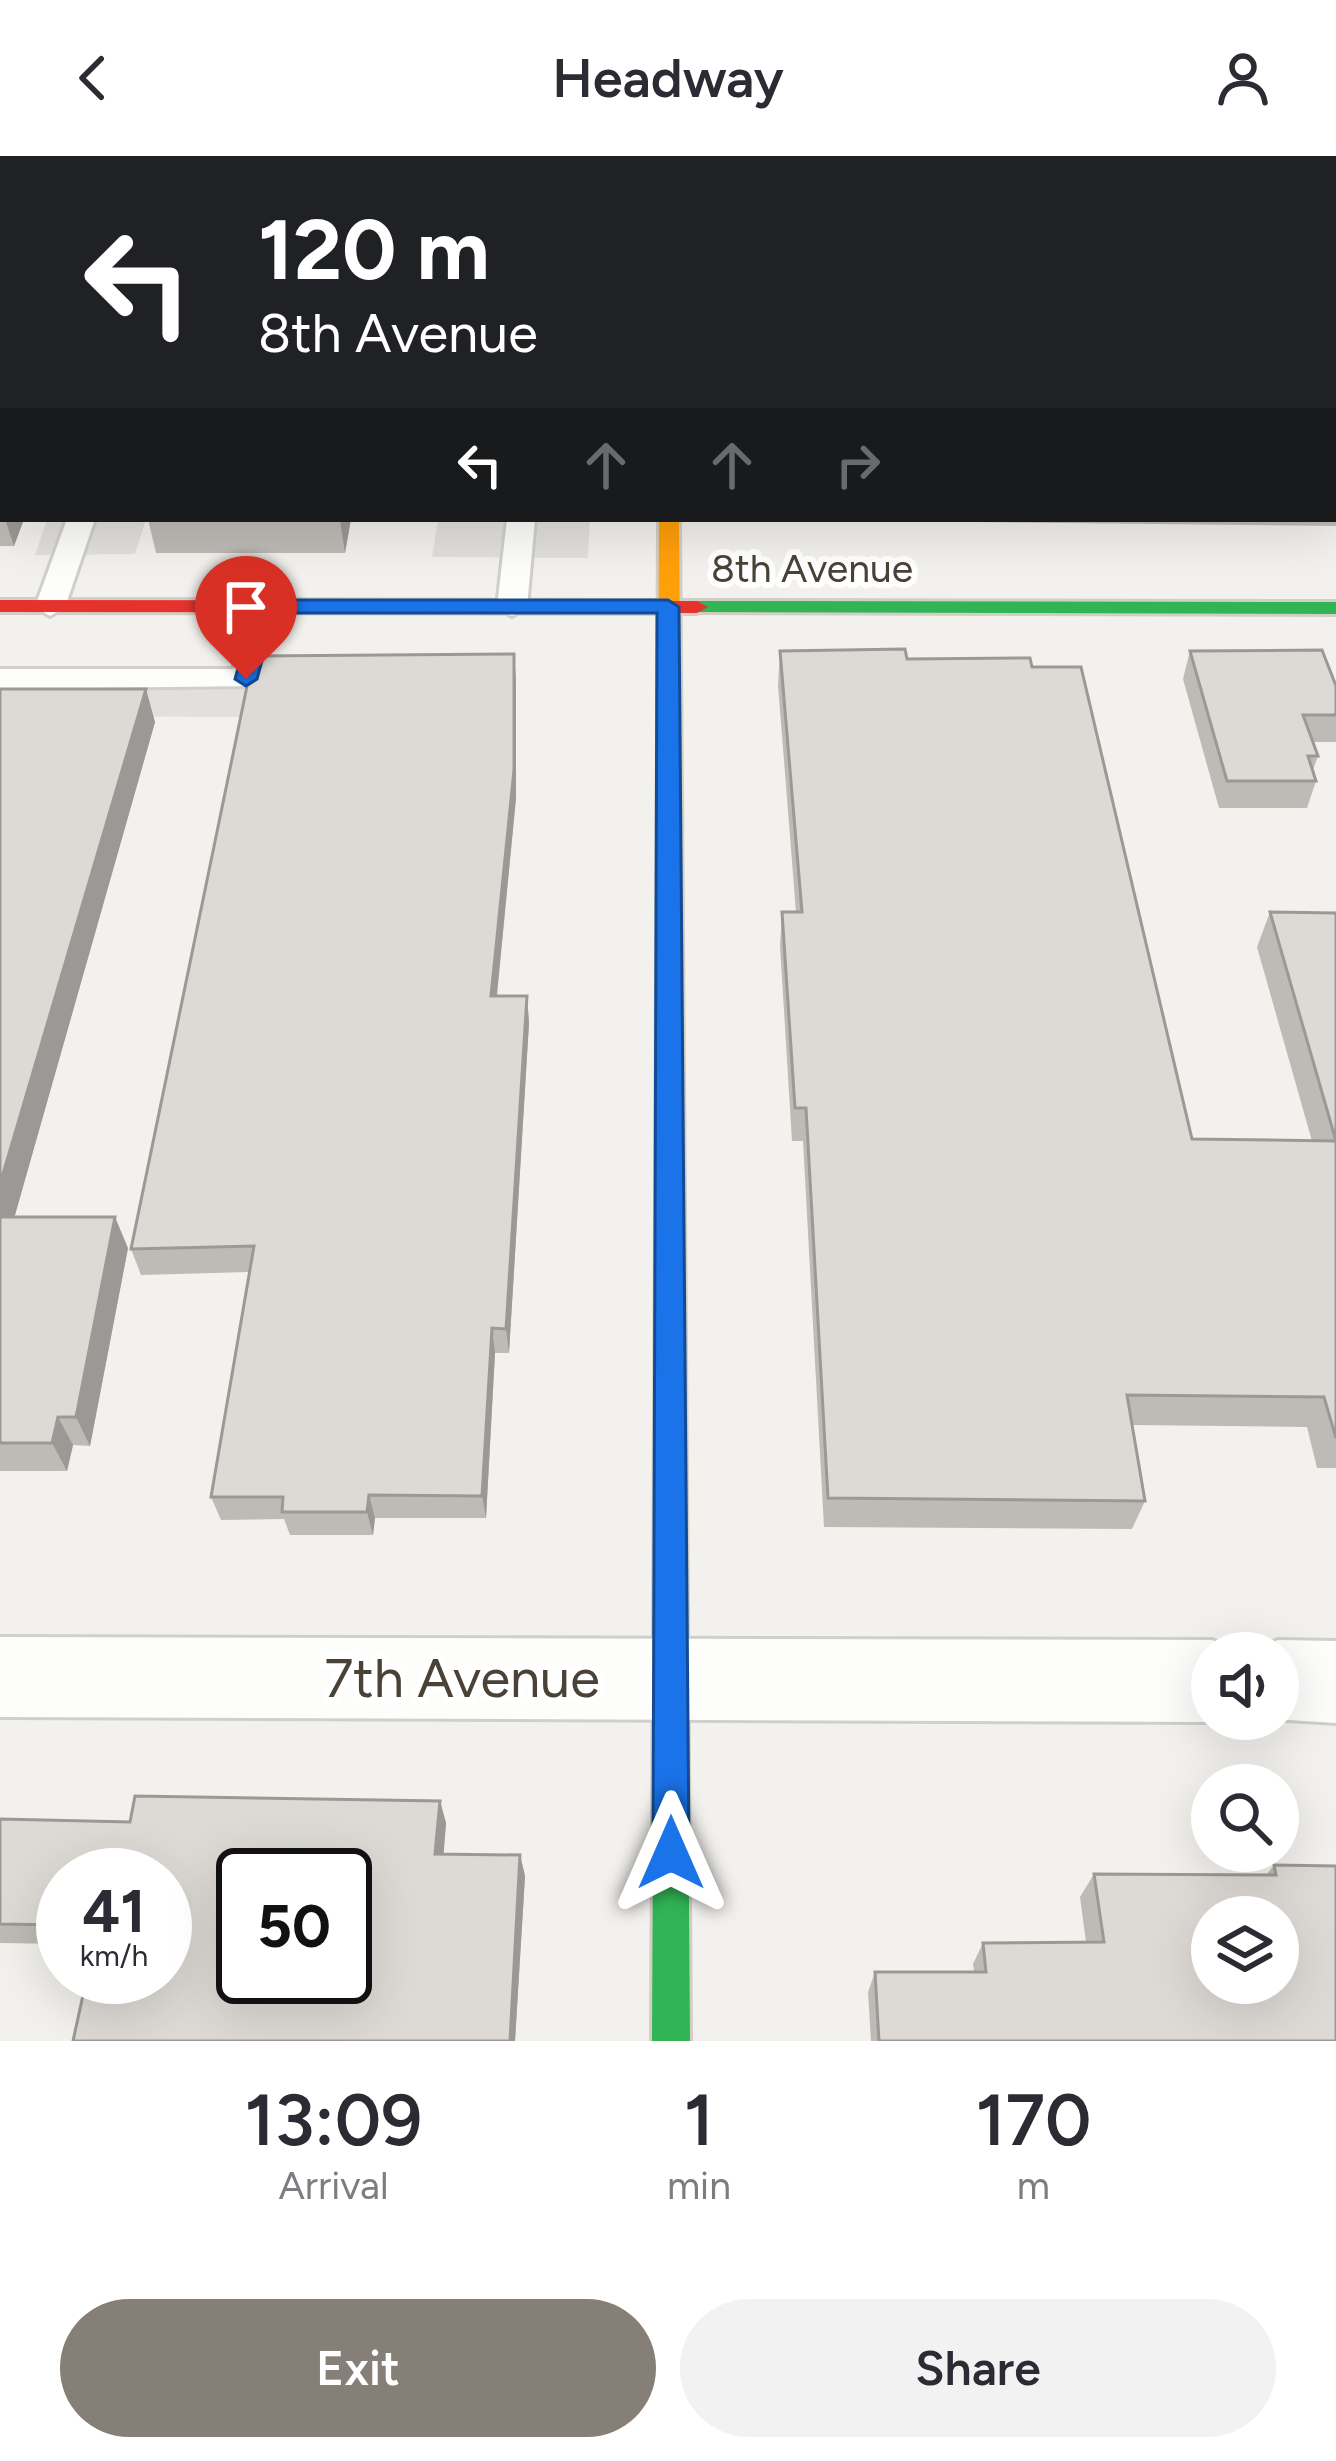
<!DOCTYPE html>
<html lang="en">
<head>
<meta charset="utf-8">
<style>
  :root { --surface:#fff; --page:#f2f2f3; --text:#2b2b33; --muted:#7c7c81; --accent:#867f77 }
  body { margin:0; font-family:Figtree,sans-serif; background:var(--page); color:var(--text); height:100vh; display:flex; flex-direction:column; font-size:45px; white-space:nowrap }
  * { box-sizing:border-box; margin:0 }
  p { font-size:39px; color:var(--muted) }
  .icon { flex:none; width:66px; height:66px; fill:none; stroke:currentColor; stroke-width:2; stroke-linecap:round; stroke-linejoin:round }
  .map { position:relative; height:1885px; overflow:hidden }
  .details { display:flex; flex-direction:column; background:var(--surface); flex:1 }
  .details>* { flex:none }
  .banner { position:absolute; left:0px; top:0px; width:1338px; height:366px; box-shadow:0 12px 48px #0002; background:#202124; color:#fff; overflow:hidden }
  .controls { position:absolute; left:1191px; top:1476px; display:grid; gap:24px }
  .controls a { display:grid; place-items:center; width:108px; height:108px; border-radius:50%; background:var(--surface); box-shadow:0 12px 48px #0002; font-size:60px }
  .speed { position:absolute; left:36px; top:1692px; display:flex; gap:24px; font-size:60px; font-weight:700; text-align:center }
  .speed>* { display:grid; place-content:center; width:156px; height:156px; border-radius:50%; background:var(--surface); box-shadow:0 12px 48px #0002; line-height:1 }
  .speed small { font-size:30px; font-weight:400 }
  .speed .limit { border:6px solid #111; border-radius:18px; background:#fff; color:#111 }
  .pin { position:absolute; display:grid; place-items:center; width:102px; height:102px; color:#fff; margin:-123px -51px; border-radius:50% 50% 50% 0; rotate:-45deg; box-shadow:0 0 12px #0007 }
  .pin .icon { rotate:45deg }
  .me { position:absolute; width:132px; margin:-66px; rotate:0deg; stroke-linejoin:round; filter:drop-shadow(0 0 9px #0008) }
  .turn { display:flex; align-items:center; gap:42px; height:252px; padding:0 60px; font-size:54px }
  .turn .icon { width:156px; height:156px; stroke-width:2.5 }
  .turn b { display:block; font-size:84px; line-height:102px }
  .lanes { display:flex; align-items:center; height:114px; padding:0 60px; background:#0003; justify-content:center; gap:60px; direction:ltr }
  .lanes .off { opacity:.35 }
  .eta { display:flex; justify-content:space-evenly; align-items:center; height:204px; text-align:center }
  .eta b { font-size:72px; font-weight:600; line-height:84px }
  .action { display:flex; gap:24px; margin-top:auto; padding:24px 60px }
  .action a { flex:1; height:138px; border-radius:72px; background:var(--accent); color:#fff; font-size:48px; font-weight:600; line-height:138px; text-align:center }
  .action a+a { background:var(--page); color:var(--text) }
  header { display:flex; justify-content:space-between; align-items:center; height:156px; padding:0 60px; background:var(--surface); font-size:54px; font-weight:600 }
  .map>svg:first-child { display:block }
  .parking { fill:#e2e0dc }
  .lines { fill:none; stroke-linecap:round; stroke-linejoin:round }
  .lane-casing { stroke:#d1cfca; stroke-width:6 }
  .street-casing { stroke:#d1cfca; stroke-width:6 }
  .fast-casing { stroke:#d3cec3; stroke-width:6 }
  .slow-casing { stroke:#d3cec3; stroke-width:6 }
  .jam-casing { stroke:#d3cec3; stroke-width:6 }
  .lane { fill:#fdfdfc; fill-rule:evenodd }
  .street { fill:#fdfdfc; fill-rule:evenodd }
  .fast { fill:#30b455; fill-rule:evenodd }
  .slow { fill:#ff9f0a; fill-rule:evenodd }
  .jam { fill:#e5322d; fill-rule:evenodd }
  .wall { fill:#bebbb7 }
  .shaded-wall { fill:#9b9995 }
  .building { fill:#dddad5; stroke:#9b9995; stroke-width:3; fill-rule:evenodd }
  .route { fill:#1a73e8; stroke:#114b97; stroke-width:3 }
  .labels { text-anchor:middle; stroke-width:12; stroke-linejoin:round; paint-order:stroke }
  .far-street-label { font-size:39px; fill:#4b4237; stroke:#fff }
  .near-street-label { font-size:54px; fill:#4b4237; stroke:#fff }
</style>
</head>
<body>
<header><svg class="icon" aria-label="back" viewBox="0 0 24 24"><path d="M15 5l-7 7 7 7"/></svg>Headway<svg class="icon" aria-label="person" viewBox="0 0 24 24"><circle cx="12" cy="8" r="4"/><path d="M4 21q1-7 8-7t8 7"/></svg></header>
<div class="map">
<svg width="1336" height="1885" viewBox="0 0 1336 1885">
  <rect width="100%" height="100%" fill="#f3f1ed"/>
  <path class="parking" d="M 47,363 L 146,363 L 135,398 L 35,399 Z
    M 438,363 L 590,363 L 588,402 L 432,401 Z
    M 0,511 L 257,513 L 246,561 L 0,560 Z"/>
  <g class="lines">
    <defs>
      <path id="lane" d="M 67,363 L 95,363 L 65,451 L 50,460 L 35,451 Z
        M 507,363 L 535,363 L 527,451 L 512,460 L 497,451 Z
        M 266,442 L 281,451 L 257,530 L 0,533 L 0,513 L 233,513 L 251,451 Z"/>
      <path id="street" d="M 0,1481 L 1212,1484 L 1242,1497 L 1212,1497 L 1212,1563 L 1218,1563 L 1212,1566 L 0,1561 Z
        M 1278,1484 L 1336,1485 L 1336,1567 L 1272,1563 L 1278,1563 L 1278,1497 L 1248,1497 Z"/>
      <path id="fast" d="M 697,445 L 1336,446 L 1336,458 L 690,456 L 690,446 Z
        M 670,1044 L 680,1048 L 684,1056 L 690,1885 L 652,1885 L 656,1056 L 660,1048 Z"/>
      <path id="slow" d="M 662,0 L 678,0 L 678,3 L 662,3 Z
        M 659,363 L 679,363 L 684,1056 L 680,1064 L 670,1068 L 660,1064 L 656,1056 Z"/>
      <path id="jam" d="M 0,444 L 697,445 L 708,451 L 697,457 L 0,456 Z"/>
    </defs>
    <use href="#lane" class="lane-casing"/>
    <use href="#street" class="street-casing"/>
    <use href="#fast" class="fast-casing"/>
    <use href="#slow" class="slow-casing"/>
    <use href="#jam" class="jam-casing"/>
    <use href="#lane" class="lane"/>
    <use href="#street" class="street"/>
    <use href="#fast" class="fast"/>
    <use href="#slow" class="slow"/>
    <use href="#jam" class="jam"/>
  </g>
  <path class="wall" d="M 0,0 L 608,0 L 608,3 L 3,3 L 3,232 L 1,237 L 3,237 L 3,363 L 24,363 L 14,390 L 0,390 Z
    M 1335,115 L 1336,370 L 785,364 L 1335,363 Z
    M 148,363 L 351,363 L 345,397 L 156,397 Z
    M 780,495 L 907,503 L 1192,983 L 1312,985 L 1257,791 L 1270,756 L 1336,757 L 1336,1312 L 1317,1312 L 1307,1271 L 1132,1269 L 1145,1345 L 1132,1373 L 824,1371 L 803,985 L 792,985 L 780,790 L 782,756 L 796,756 L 778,529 Z
    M 1190,495 L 1336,530 L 1336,586 L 1312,586 L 1318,600 L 1313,614 L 1316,625 L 1307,652 L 1219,652 L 1183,523 Z
    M 514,498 L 516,526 L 516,642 L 497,840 L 527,840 L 529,867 L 509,1197 L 495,1197 L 486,1362 L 375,1362 L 373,1379 L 290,1379 L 284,1363 L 221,1364 L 211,1341 L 249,1116 L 141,1119 L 131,1093 Z
    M 0,533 L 155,566 L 14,1061 L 128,1092 L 90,1290 L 73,1289 L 67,1315 L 0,1315 Z
    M 440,1645 L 446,1667 L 443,1698 L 520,1699 L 525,1720 L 515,1885 L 73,1885 L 165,1821 L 63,1719 L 63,1788 L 0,1787 L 0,1663 L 130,1666 Z
    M 1274,1709 L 1336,1885 L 871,1885 L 868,1836 L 875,1816 L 974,1816 L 973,1808 L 983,1787 L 1086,1786 L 1080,1741 L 1094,1718 L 1266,1719 Z"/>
  <path class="shaded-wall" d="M 3,177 L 3,232 L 0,239 L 0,184 Z
    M 5,363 L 24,363 L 14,390 Z
    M 340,363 L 351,363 L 345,397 L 340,364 Z
    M 514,498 L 516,526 L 516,642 L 494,867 L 491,840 Z
    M 146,533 L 155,566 L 6,1091 L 0,1080 L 0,1028 Z
    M 527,840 L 529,867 L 509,1197 L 506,1173 Z
    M 115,1061 L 128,1092 L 90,1290 L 76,1261 Z
    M 492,1172 L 495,1197 L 486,1362 L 482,1340 Z
    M 58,1261 L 73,1289 L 67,1315 L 52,1287 Z
    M 369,1339 L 375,1362 L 373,1379 L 367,1356 Z
    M 440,1645 L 446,1667 L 442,1719 L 435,1698 Z
    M 520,1699 L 525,1720 L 515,1885 L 510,1885 Z"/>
  <path class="building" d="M 0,0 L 607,0 L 606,3 L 3,3 L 3,177 L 0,184 Z
    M 746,0 L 1336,0 L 1336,84 L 1335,3 L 746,3 Z
    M 1335,115 L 1336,115 L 1336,337 L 1335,337 Z
    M 0,237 L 3,237 L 3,357 L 0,357 Z
    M 148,363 L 340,363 L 148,364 Z
    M 905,493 L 907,503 L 1030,502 L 1032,511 L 1081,511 L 1192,983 L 1336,985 L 1336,1282 L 1324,1241 L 1127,1239 L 1145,1345 L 828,1342 L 806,952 L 795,952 L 782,756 L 802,756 L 780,495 Z
    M 1322,494 L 1336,530 L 1336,559 L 1303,559 L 1318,600 L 1308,600 L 1316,625 L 1227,625 L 1190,495 Z
    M 514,498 L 514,614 L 491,840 L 527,840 L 506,1173 L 492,1172 L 482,1340 L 369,1339 L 367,1356 L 282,1356 L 283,1341 L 211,1341 L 254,1090 L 131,1093 L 252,506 L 256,500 Z
    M 0,533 L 146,533 L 0,1028 Z
    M 1270,756 L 1336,757 L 1336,985 Z
    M 0,1061 L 115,1061 L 76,1261 L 58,1261 L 52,1287 L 0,1287 Z
    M 135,1640 L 440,1645 L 435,1698 L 520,1699 L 510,1885 L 73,1885 L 87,1821 L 165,1821 L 165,1719 L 63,1719 L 63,1769 L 0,1768 L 0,1663 L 130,1666 ZM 243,1719 L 345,1719 L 345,1821 L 243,1821 Z
    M 1274,1709 L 1336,1710 L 1336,1885 L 879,1885 L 875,1816 L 986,1816 L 983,1787 L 1104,1786 L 1094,1718 L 1276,1719 ZM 1212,1761 L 1278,1761 L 1278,1827 L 1212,1827 Z"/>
  <path class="route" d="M 668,444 L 679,451 L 689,1697 L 684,1710 L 671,1715 L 658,1710 L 653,1697 L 657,457 L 275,457 L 257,523 L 246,530 L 235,523 L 255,451 L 266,444 Z"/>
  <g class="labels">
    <g class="far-street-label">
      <text x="812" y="426">8th Avenue</text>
    </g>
    <g class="near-street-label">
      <text x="462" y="1541">7th Avenue</text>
    </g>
  </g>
</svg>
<div class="controls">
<a><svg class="icon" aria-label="sound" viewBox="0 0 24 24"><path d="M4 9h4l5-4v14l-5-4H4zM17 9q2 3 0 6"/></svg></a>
<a><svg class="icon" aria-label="search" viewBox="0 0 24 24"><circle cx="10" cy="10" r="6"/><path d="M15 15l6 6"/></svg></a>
<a><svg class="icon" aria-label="layers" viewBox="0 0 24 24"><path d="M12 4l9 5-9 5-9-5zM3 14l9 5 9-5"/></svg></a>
</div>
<div class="speed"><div>41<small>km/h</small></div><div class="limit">50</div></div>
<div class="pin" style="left:246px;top:523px;background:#d93025"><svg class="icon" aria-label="arrive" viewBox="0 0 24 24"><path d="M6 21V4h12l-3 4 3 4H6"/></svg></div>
<svg class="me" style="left:671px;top:1697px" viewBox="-20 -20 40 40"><path d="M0-17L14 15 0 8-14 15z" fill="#1a73e8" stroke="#fff" stroke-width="4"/></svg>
<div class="banner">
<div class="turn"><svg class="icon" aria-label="left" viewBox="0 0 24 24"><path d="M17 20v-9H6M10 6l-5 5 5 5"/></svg><div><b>120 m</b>8th Avenue</div></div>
<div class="lanes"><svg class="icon" aria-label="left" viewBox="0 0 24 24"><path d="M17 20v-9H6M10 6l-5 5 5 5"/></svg><svg class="icon off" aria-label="ahead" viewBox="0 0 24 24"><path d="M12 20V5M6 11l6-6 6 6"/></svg><svg class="icon off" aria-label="ahead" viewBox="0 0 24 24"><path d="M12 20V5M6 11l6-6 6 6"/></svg><svg class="icon off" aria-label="right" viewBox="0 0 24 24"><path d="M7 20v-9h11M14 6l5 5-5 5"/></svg></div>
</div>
</div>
<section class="details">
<div class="eta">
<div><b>13:09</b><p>Arrival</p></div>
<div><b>1</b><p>min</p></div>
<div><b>170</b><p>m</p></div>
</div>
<div class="action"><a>Exit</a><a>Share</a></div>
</section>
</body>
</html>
